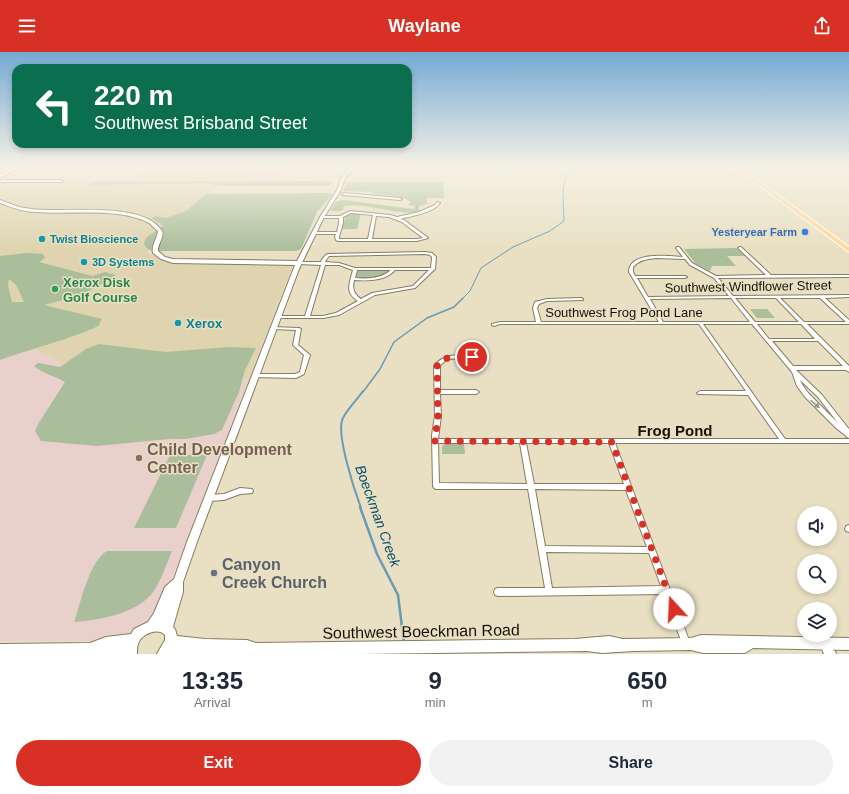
<!DOCTYPE html>
<html lang="en">
<head>
<meta charset="utf-8">
<style>
  :root { --surface:#fff; --page:#f2f2f3; --text:#1f2937; --muted:#747a83; --accent:#d93025 }
  body { margin:0; font-family:Arial,sans-serif; background:var(--page); color:var(--text); height:100vh; display:flex; flex-direction:column; font-size:15px; white-space:nowrap }
  * { box-sizing:border-box; margin:0 }
  p { font-size:13px; color:var(--muted) }
  .icon { flex:none; width:22px; height:22px; fill:none; stroke:currentColor; stroke-width:2; stroke-linecap:round; stroke-linejoin:round }
  .map { position:relative; height:602px; overflow:hidden }
  .panel { display:flex; flex-direction:column; background:var(--surface); flex:1 }
  .panel>* { flex:none }
  .banner { position:absolute; left:12px; top:12px; width:400px; height:84px; border-radius:12px; box-shadow:0 2px 6px #0003; background:#0b6e4f; color:#fff; overflow:hidden }
  .tools { position:absolute; left:797px; top:454px; display:grid; gap:8px }
  .tools a { display:grid; place-items:center; width:40px; height:40px; border-radius:50%; background:var(--surface); box-shadow:0 2px 6px #0003; font-size:20px }
  .pin { position:absolute; display:grid; place-items:center; width:34px; height:34px; color:#fff; margin:-17px; border:2px solid #fff; border-radius:50%; box-shadow:0 1px 4px #0007 }
  .me { position:absolute; width:44px; margin:-22px; rotate:340deg; stroke-linejoin:round; filter:drop-shadow(0 0 3px #0008) }
  .turn { display:flex; align-items:center; gap:14px; height:84px; padding:0 16px; font-size:18px }
  .turn .icon { width:52px; height:52px; stroke-width:2.5 }
  .turn b { display:block; font-size:28px; line-height:34px }
  .eta { display:flex; justify-content:space-evenly; align-items:center; height:68px; text-align:center }
  .eta b { font-size:24px; font-weight:700; line-height:28px }
  .button { display:flex; gap:8px; margin-top:auto; padding:8px 16px }
  .button a { flex:1; height:46px; border-radius:24px; background:var(--accent); color:#fff; font-size:16px; font-weight:700; line-height:46px; text-align:center }
  .button a+a { background:var(--page); color:var(--text) }
  header { display:flex; justify-content:space-between; align-items:center; height:52px; padding:0 16px; background:var(--accent); color:#fff; font-size:18px; font-weight:700 }
  .map>svg:first-child { display:block }
  .commercial { fill:#ead0cb }
  .built { fill:#dfd4af }
  .green { fill:#aabe9b; fill-rule:evenodd }
  .lines { fill:none; stroke-linecap:round; stroke-linejoin:round }
  .stream-far3 { stroke:#679bb6; stroke-width:1 }
  .stream-far2 { stroke:#679bb6; stroke-width:1.5 }
  .stream-far1 { stroke:#679bb6; stroke-width:2 }
  .stream { stroke:#679bb6; stroke-width:2.5 }
  .street-casing { stroke:#857c61; stroke-width:2 }
  .secondary-casing { stroke:#857c61; stroke-width:2 }
  .primary-casing { stroke:#fff; stroke-width:2 }
  .highway-casing { stroke:#fff; stroke-width:2 }
  .street { fill:#fff; fill-rule:evenodd }
  .secondary { fill:#fff; fill-rule:evenodd }
  .primary { fill:#fed99d; fill-rule:evenodd }
  .highway { fill:#fdc05c; fill-rule:evenodd }
  .oneway { fill:#979590 }
  .route { stroke:#d93025; stroke-width:7; stroke-dasharray:0 12.6 }
  .shop-dot { fill:#3f7fe0; stroke:#e9e0c3; stroke-width:1.5 }
  .culture-dot { fill:#0f9aa8; stroke:#e9e0c3; stroke-width:1.5 }
  .leisure-dot { fill:#2e9e5b; stroke:#e9e0c3; stroke-width:1.5 }
  .education-dot { fill:#8d6e63; stroke:#e9e0c3; stroke-width:1.5 }
  .worship-dot { fill:#6b7280; stroke:#e9e0c3; stroke-width:1.5 }
  .labels { text-anchor:middle; stroke-width:3; stroke-linejoin:round; paint-order:stroke }
  .far-shop-label { font-size:11px; font-weight:bold; fill:#366cbe; stroke:#e9e0c3; text-anchor:end }
  .far-culture-label { font-size:11px; font-weight:bold; fill:#0d838f; stroke:#e9e0c3; text-anchor:start }
  .leisure-label { font-size:13px; font-weight:bold; fill:#27864d; stroke:#e9e0c3; text-anchor:start }
  .street-label { font-size:13px; fill:#171309; stroke:#e9e0c3 }
  .culture-label { font-size:13px; font-weight:bold; fill:#0d838f; stroke:#e9e0c3; text-anchor:start }
  .water-label { font-size:14px; font-style:italic; fill:#08506c; stroke:#e9e0c3 }
  .quarter-label { font-size:15px; font-weight:bold; fill:#171309; stroke:#e9e0c3 }
  .near-education-label { font-size:16px; font-weight:bold; fill:#785e54; stroke:#e9e0c3; text-anchor:start }
  .near-worship-label { font-size:16px; font-weight:bold; fill:#5b616d; stroke:#e9e0c3; text-anchor:start }
  .near-street-label { font-size:16px; fill:#171309; stroke:#e9e0c3 }
</style>
</head>
<body>
<header><svg class="icon" aria-label="menu" viewBox="0 0 24 24"><path d="M4 6h16M4 12h16M4 18h16"/></svg>Waylane<svg class="icon" aria-label="share" viewBox="0 0 24 24"><path d="M12 15V3M7 8l5-5 5 5M5 13v7h14v-7"/></svg></header>
<div class="map">
<svg width="849" height="602" viewBox="0 0 849 602">
  <rect width="100%" height="100%" fill="#e9e0c3"/>
  <path class="commercial" d="M 257,114 L 296,114 L 294,117 L 279,123 L 277,127 L 247,128 Z
    M 0,256 L 196,325 L 249,327 L 154,574 L 144,585 L 134,589 L 0,589 Z"/>
  <path class="built" d="M 154,114 L 257,114 L 247,128 L 224,128 L 146,201 L 178,211 L 293,213 L 249,327 L 196,325 L 65,313 L 23,291 L 0,256 L 0,128 L 136,128 Z"/>
  <path class="green" d="M 314,129 L 329,130 L 332,132 L 326,134 L 225,134 L 208,131 L 90,133 L 95,130 Z
    M 347,130 L 443,130 L 444,146 L 427,146 L 427,152 L 419,154 L 419,160 C 395,163 369,151 344,154 L 342,159 L 330,159 L 337,149 L 343,148 L 414,157 L 415,154 L 408,153 L 411,150 L 401,145 L 375,142 L 370,140 L 343,139 Z
    M 328,141 L 332,143 L 317,160 L 301,197 L 296,199 L 159,199 C 152,199 145,198 144,190 L 147,185 L 163,174 L 161,172 L 151,166 L 156,164 L 166,166 L 186,159 L 206,142 Z
    M 346,162 L 361,162 L 357,177 L 342,177 Z
    M 736,196 L 745,204 L 727,204 L 736,214 L 712,214 L 710,219 L 695,211 L 684,197 Z
    M 27,201 L 43,202 L 45,206 L 39,210 L 92,224 L 105,220 L 116,223 L 82,243 L 44,253 L 102,267 C 101,269 100,271 99,273 C 93,280 15,302 0,308 L 0,204 ZM 9,227 L 16,233 L 24,250 L 12,250 L 8,234 Z
    M 359,218 L 388,218 L 389,221 L 358,227 L 355,223 Z
    M 750,257 L 767,257 L 775,266 L 757,266 Z
    M 99,292 L 166,300 L 228,295 L 256,296 L 245,318 L 239,340 L 222,378 L 214,382 L 186,387 L 169,387 L 97,394 L 41,389 L 35,379 L 38,372 L 65,330 C 56,324 41,321 34,314 L 38,311 L 60,315 L 86,297 Z
    M 444,392 L 464,392 L 465,402 L 442,402 L 442,395 Z
    M 170,403 L 207,403 L 176,476 L 134,476 Z
    M 107,499 L 172,499 C 167,511 163,523 157,534 C 143,561 101,568 74,570 C 81,551 89,509 107,499 Z"/>
  <g class="lines">
    <path class="stream-far3" d="M 462,247 L 470,239 L 481,216 L 513,195 L 550,179 L 564,169 C 564,158 560,129 569,121 C 573,118 579,116 584,114"/>
    <path class="stream-far2" d="M 363,340 L 380,317 L 394,290 L 427,266 L 454,255 L 463,246"/>
    <path class="stream-far1" d="M 361,456 C 355,440 335,380 343,366 C 348,356 357,348 363,339"/>
    <path class="stream" d="M 360,455 L 377,502 L 398,543 L 404,591"/>
    <defs>
      <path id="street" d="M 736,114 L 849,115 L 849,117 L 737,116 L 736,116 Z
        M 0,128 L 62,128 L 63,129 L 62,130 L 0,130 Z
        M 343,141 L 400,146 L 402,147 L 400,148 L 344,143 L 342,142 Z
        M 437,150 L 440,151 C 433,161 411,164 400,167 L 404,168 L 427,185 L 428,186 L 417,189 L 338,189 L 336,188 L 335,185 L 336,182 L 315,182 L 313,181 L 315,180 L 337,180 L 339,171 L 339,166 L 321,166 L 320,165 L 322,164 L 340,164 L 350,159 L 390,163 L 397,165 L 419,160 L 435,153 ZM 351,161 L 373,163 L 368,187 L 339,187 L 339,185 L 343,171 L 343,165 ZM 376,164 L 389,165 L 402,170 L 423,186 L 417,187 L 372,187 Z
        M 677,195 L 679,195 L 692,211 L 716,224 L 766,223 L 739,197 L 738,196 L 740,195 L 741,195 L 771,223 L 849,223 L 849,225 L 718,226 L 733,244 L 849,243 L 849,245 L 825,246 L 849,268 L 849,272 L 807,272 L 849,314 L 849,320 L 846,318 L 796,318 L 822,343 L 848,376 L 849,377 L 849,386 L 847,385 L 845,383 L 836,376 L 805,345 L 797,334 L 792,320 L 752,272 L 703,272 L 785,387 L 849,387 L 849,391 L 615,391 L 690,591 L 689,594 L 686,595 L 683,594 L 682,591 L 664,542 L 498,544 L 495,543 L 494,540 L 495,537 L 498,536 L 545,536 L 528,437 L 436,437 L 434,436 L 433,434 L 432,383 L 435,364 L 434,314 C 444,301 458,303 472,303 L 475,305 C 464,311 450,300 440,314 L 440,338 L 476,338 L 479,340 L 476,342 L 440,342 L 441,364 L 438,387 L 779,387 L 748,343 L 698,342 L 697,341 L 700,339 L 746,339 L 699,272 L 500,272 L 494,274 L 492,273 L 492,272 L 500,270 L 536,270 L 533,256 L 535,250 L 547,247 L 581,246 L 583,247 L 583,248 L 547,249 L 539,252 L 537,256 L 541,270 L 659,270 L 629,220 C 629,199 669,204 683,205 L 676,196 ZM 656,206 L 685,207 L 690,213 L 714,226 L 729,244 L 648,245 L 637,226 L 685,226 L 687,225 L 685,224 L 635,224 L 633,220 L 633,215 C 639,208 647,207 656,206 ZM 731,246 L 750,270 L 663,270 L 650,247 ZM 735,246 L 776,246 L 799,270 L 755,270 ZM 780,246 L 820,246 L 846,270 L 804,270 ZM 757,272 L 801,272 L 815,287 L 769,287 ZM 772,289 L 818,289 L 843,314 L 793,314 ZM 800,328 L 818,345 L 838,371 L 809,342 L 803,334 ZM 438,391 L 520,391 L 527,432 L 439,431 ZM 526,391 L 609,391 L 624,432 L 534,432 ZM 535,437 L 626,438 L 647,495 L 545,494 ZM 546,500 L 649,501 L 661,534 L 552,536 Z
        M 425,200 L 432,201 L 436,205 L 435,217 L 415,236 L 375,243 L 339,263 L 323,266 L 277,266 L 275,265 L 277,264 L 305,264 L 321,213 L 299,212 L 298,212 L 298,210 L 321,210 C 322,207 325,203 328,202 ZM 425,202 L 430,203 L 432,205 L 431,216 L 355,216 L 339,211 L 325,210 L 326,208 L 329,204 ZM 325,213 L 339,213 L 353,218 C 350,231 344,240 358,249 L 336,261 L 323,264 L 310,264 ZM 357,218 L 391,218 C 381,227 367,227 355,226 ZM 395,218 L 429,218 L 413,234 L 372,241 L 361,247 C 354,242 352,237 354,228 C 368,229 386,229 395,218 Z
        M 271,275 L 299,276 L 301,277 L 298,293 L 310,303 L 304,322 L 296,326 L 253,325 L 252,324 L 253,323 L 255,322 L 295,322 L 300,320 L 304,303 L 293,293 L 296,278 L 273,277 L 271,276 Z
        M 240,436 L 252,437 L 253,439 L 252,441 L 240,442 L 224,448 L 208,449 L 206,448 L 205,446 L 206,444 L 208,443 L 224,442 Z
        M 849,473 L 849,480 L 846,479 L 845,477 L 846,474 Z
        M 824,588 L 827,589 L 831,597 L 835,599 L 836,602 L 824,602 L 820,592 L 821,589 Z"/>
      <path id="secondary" d="M 18,114 L 22,114 L 0,126 L 0,123 Z
        M 352,114 L 356,114 L 345,126 L 341,138 L 324,165 L 299,217 L 197,490 L 183,530 L 183,540 L 174,571 L 173,575 L 175,577 L 177,584 L 205,587 L 247,588 L 256,591 L 575,587 L 609,584 L 623,587 L 691,586 L 701,583 L 849,586 L 849,598 L 753,596 L 745,601 L 703,601 L 691,598 L 633,599 L 602,601 L 587,599 L 360,602 L 157,602 L 165,588 L 165,583 C 158,575 141,582 138,592 C 137,595 137,599 137,602 L 0,602 L 0,592 L 90,591 L 106,585 L 131,582 L 134,577 L 148,570 L 154,561 L 165,535 L 174,527 L 187,490 L 295,213 L 173,211 L 161,207 L 153,201 C 151,194 157,187 158,179 C 155,177 152,173 149,171 C 119,155 69,163 36,160 C 24,160 13,156 3,152 L 0,151 L 0,148 L 19,155 L 31,157 C 64,161 134,150 158,174 C 158,175 162,178 162,179 C 165,184 157,193 158,199 L 165,205 L 173,207 L 297,209 L 320,165 L 337,138 L 341,126 Z"/>
      <path id="primary" d="M 733,114 L 738,114 L 849,195 L 849,200 Z"/>
      <path id="highway" d="M 9,114 L 16,114 L 0,123 L 0,119 Z"/>
    </defs>
    <use href="#street" class="street-casing"/>
    <use href="#secondary" class="secondary-casing"/>
    <use href="#primary" class="primary-casing"/>
    <use href="#highway" class="highway-casing"/>
    <use href="#street" class="street"/>
    <use href="#secondary" class="secondary"/>
    <use href="#primary" class="primary"/>
    <use href="#highway" class="highway"/>
  </g>
  <defs><path id="oneway-solid" d="M-6-.8H1V-3.2L6.5 0L1 3.2V.8H-6Z"/></defs>
  <use class="oneway" href="#oneway-solid" transform="translate(815 352) rotate(40)"/>
  <linearGradient id="sky" x2="0" y2="1"><stop stop-color="#74aad4"/><stop offset="0.58" stop-color="#f5f1e4"/><stop offset="1" stop-color="#f5f1e4" stop-opacity="0"/></linearGradient>
  <rect width="849" height="198" fill="url(#sky)"/>
  <g class="lines">
    <path class="route" d="M 472,305 C 460,305 444,302 437,314 L 438,364 L 435,389 L 612,390 L 674,557"/>
  </g>
  <circle class="shop-dot" cx="805" cy="180" r="4"/>
  <g class="culture-dot">
    <circle cx="42" cy="187" r="4"/>
    <circle cx="84" cy="210" r="4"/>
    <circle cx="178" cy="271" r="4"/>
  </g>
  <circle class="leisure-dot" cx="55" cy="237" r="4"/>
  <circle class="education-dot" cx="139" cy="406" r="4"/>
  <circle class="worship-dot" cx="214" cy="521" r="4"/>
  <g class="labels">
    <g class="far-shop-label">
      <text x="797" y="184">Yesteryear Farm</text>
    </g>
    <g class="far-culture-label">
      <text x="50" y="191">Twist Bioscience</text>
      <text x="92" y="214">3D Systems</text>
    </g>
    <g class="leisure-label">
      <text x="63" y="235">Xerox Disk<tspan x="63" dy="15">Golf Course</tspan></text>
    </g>
    <g class="street-label">
      <text transform="translate(748 234) rotate(-1)" y="5">Southwest Windflower Street</text>
      <text x="624" y="265">Southwest Frog Pond Lane</text>
    </g>
    <g class="culture-label">
      <text x="186" y="276">Xerox</text>
    </g>
    <g class="water-label">
      <text transform="translate(378 464) rotate(70)" y="5">Boeckman Creek</text>
    </g>
    <g class="quarter-label">
      <text x="675" y="384">Frog Pond</text>
    </g>
    <g class="near-education-label">
      <text x="147" y="403">Child Development<tspan x="147" dy="18">Center</tspan></text>
    </g>
    <g class="near-worship-label">
      <text x="222" y="518">Canyon<tspan x="222" dy="18">Creek Church</tspan></text>
    </g>
    <g class="near-street-label">
      <text transform="translate(421 579) rotate(-1)" y="6">Southwest Boeckman Road</text>
    </g>
  </g>
</svg>
<div class="tools">
<a><svg class="icon" aria-label="sound" viewBox="0 0 24 24"><path d="M4 9h4l5-4v14l-5-4H4zM17 9q2 3 0 6"/></svg></a>
<a><svg class="icon" aria-label="search" viewBox="0 0 24 24"><circle cx="10" cy="10" r="6"/><path d="M15 15l6 6"/></svg></a>
<a><svg class="icon" aria-label="layers" viewBox="0 0 24 24"><path d="M12 4l9 5-9 5-9-5zM3 14l9 5 9-5"/></svg></a>
</div>
<div class="pin" style="left:472px;top:305px;background:#d93025"><svg class="icon" aria-label="arrive" viewBox="0 0 24 24"><path d="M6 21V4h12l-3 4 3 4H6"/></svg></div>
<svg class="me" style="left:674px;top:557px" viewBox="-20 -20 40 40"><circle r="19" fill="#fff"/><path d="M0-13L10 11 0 6-10 11z" fill="#d93025"/></svg>
<div class="banner">
<div class="turn"><svg class="icon" aria-label="left" viewBox="0 0 24 24"><path d="M17 20v-9H6M10 6l-5 5 5 5"/></svg><div><b>220 m</b>Southwest Brisband Street</div></div>
</div>
</div>
<section class="panel">
<div class="eta">
<div><b>13:35</b><p>Arrival</p></div>
<div><b>9</b><p>min</p></div>
<div><b>650</b><p>m</p></div>
</div>
<div class="button"><a>Exit</a><a>Share</a></div>
</section>
</body>
</html>
